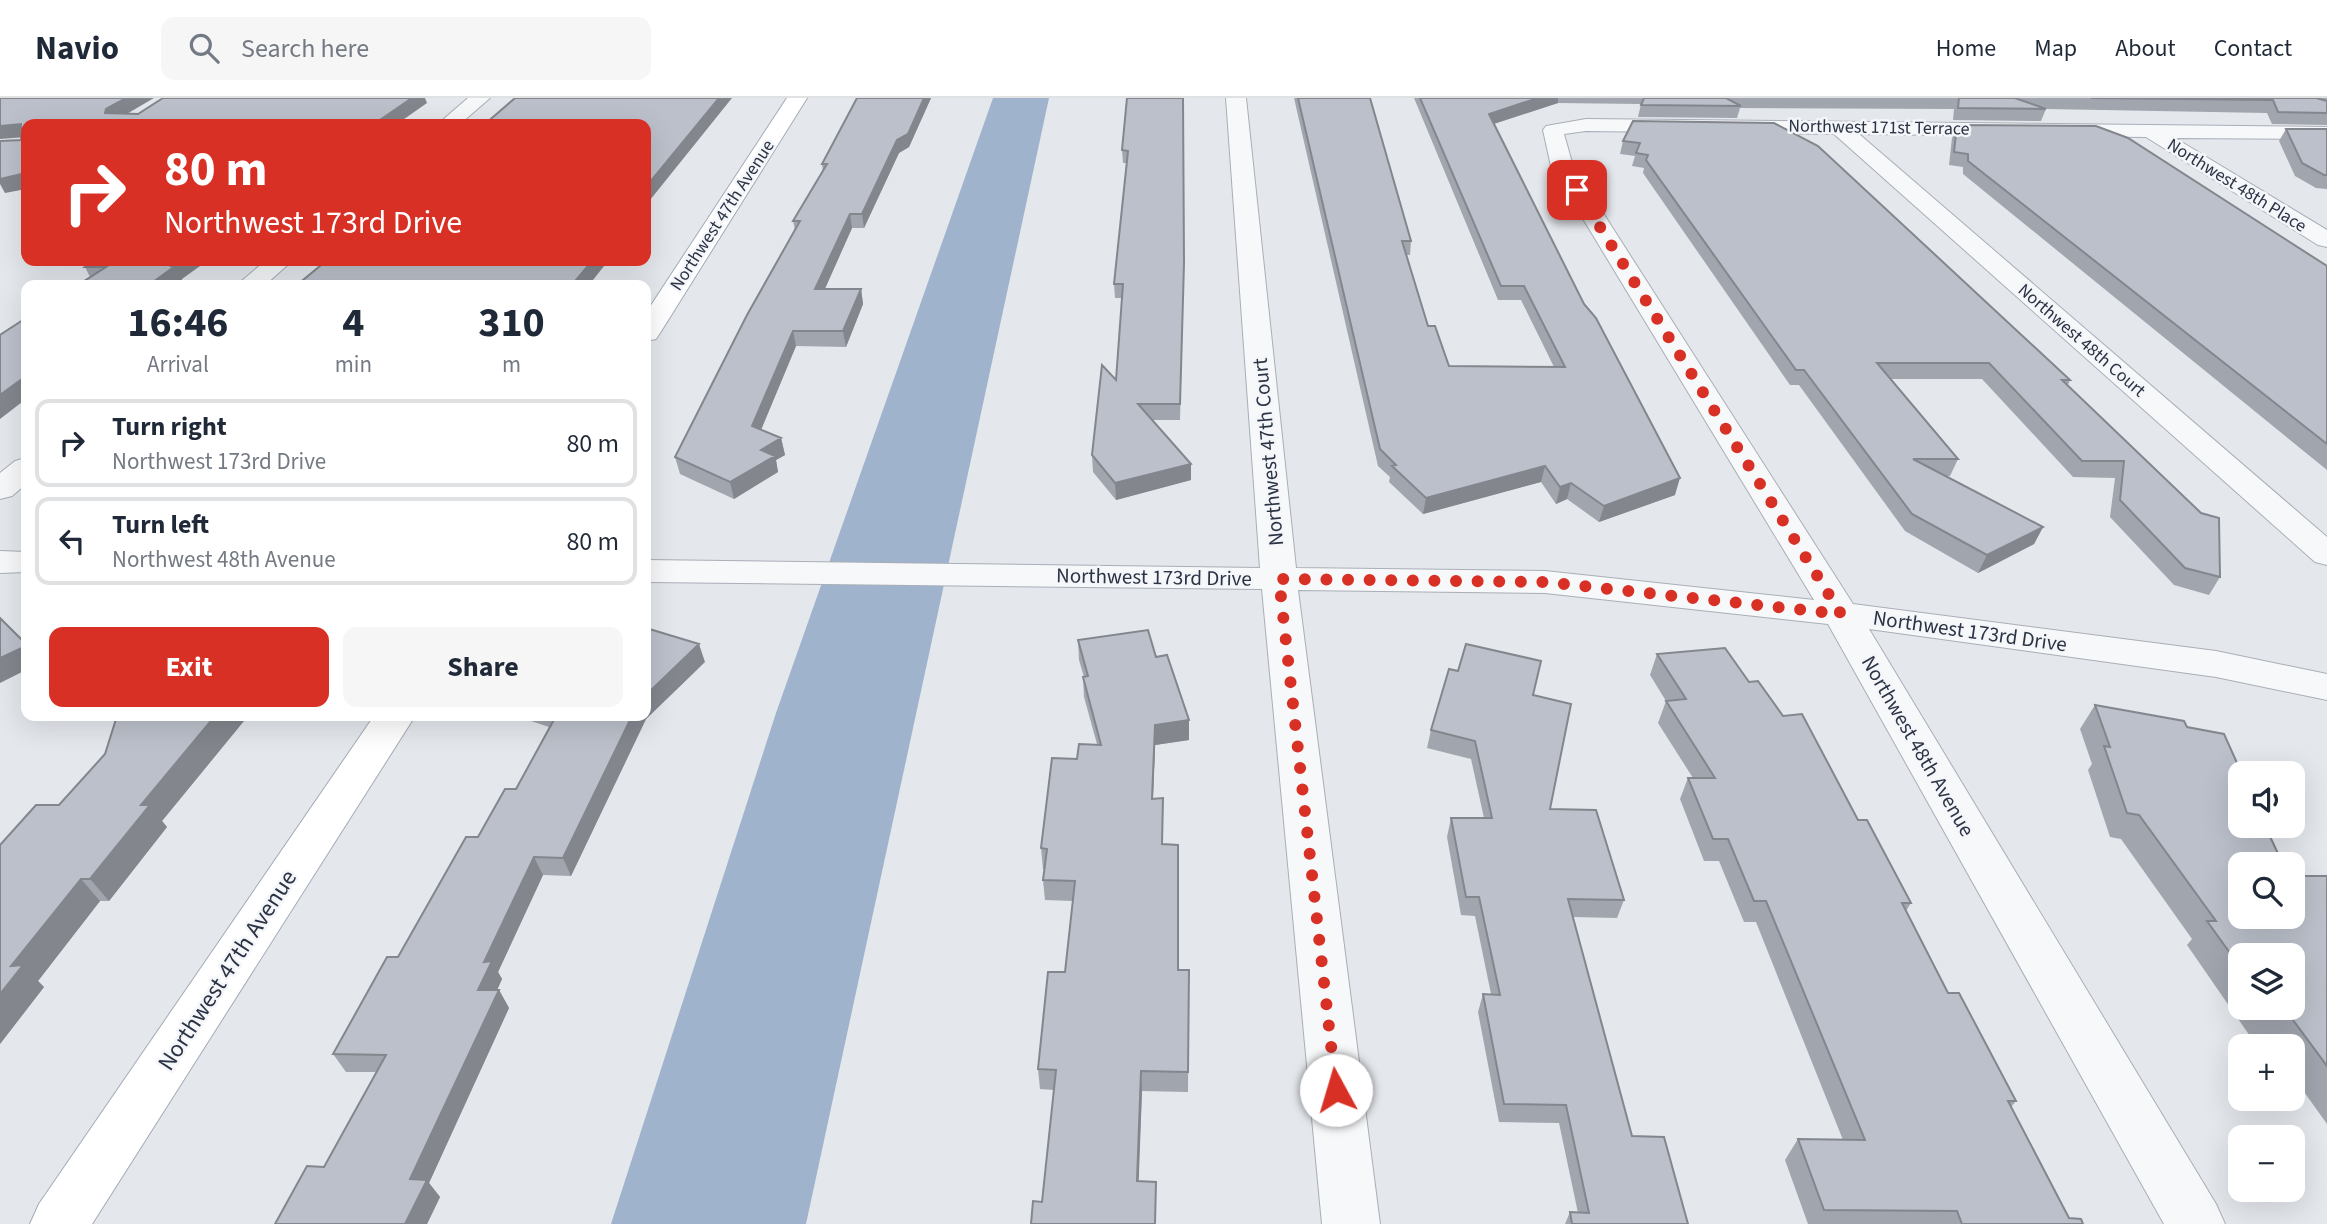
<!DOCTYPE html>
<html lang="en">
<head>
<meta charset="utf-8">
<style>
  :root { --surface:#fff; --page:#f6f6f7; --text:#1f2937; --muted:#747a83; --line:#e0e1e3; --accent:#d93025 }
  body { margin:0; font-family:"Source Sans 3",sans-serif; background:var(--page); color:var(--text); height:100vh; display:flex; flex-direction:column; font-size:26px; white-space:nowrap }
  * { box-sizing:border-box; margin:0 }
  p { font-size:23px; color:var(--muted) }
  .icon { flex:none; width:38px; height:38px; fill:none; stroke:currentColor; stroke-width:2; stroke-linecap:round; stroke-linejoin:round }
  .map { position:relative; flex:1; overflow:hidden }
  .drawer { position:absolute; left:21px; top:182px; width:630px; height:441px; display:flex; flex-direction:column; background:var(--surface); border-radius:14px; box-shadow:0 7px 28px #0002 }
  .drawer>* { flex:none }
  .guide { position:absolute; left:21px; top:21px; width:630px; height:147px; border-radius:14px; box-shadow:0 7px 28px #0002; background:#d93025; color:#fff; overflow:hidden }
  .controls { position:absolute; left:2228px; top:663px; display:grid; gap:14px }
  .controls a { display:grid; place-items:center; width:77px; height:77px; border-radius:14px; background:var(--surface); box-shadow:0 7px 28px #0002; font-size:35px }
  .pin { position:absolute; display:grid; place-items:center; width:60px; height:60px; color:#fff; margin:-30px; border-radius:14px; box-shadow:0 4px 10px #0006 }
  .me { position:absolute; width:77px; margin:-38px; rotate:354deg; stroke-linejoin:round; filter:drop-shadow(0 0 5px #0008) }
  .turn { display:flex; align-items:center; gap:24px; height:147px; padding:0 28px; font-size:32px }
  .turn .icon { width:91px; height:91px; stroke-width:2.5 }
  .turn b { display:block; font-size:49px; line-height:60px }
  .eta { display:flex; justify-content:space-evenly; align-items:center; height:119px; text-align:center }
  .eta b { font-size:42px; font-weight:700; line-height:49px }
  .action { display:flex; gap:14px; margin-top:auto; padding:14px 28px }
  .action a { flex:1; height:80px; border-radius:14px; background:var(--accent); color:#fff; font-size:28px; font-weight:700; line-height:80px; text-align:center }
  .action a+a { background:var(--page); color:var(--text) }
  ul { padding:0; list-style:none }
  li { display:flex; align-items:center; gap:21px; height:88px; margin:0 14px 10px; padding:0 14px; border:4px solid var(--line); border-radius:14px }
  li div { flex:1 }
  li b { display:block; font-size:26px }
  li em { font-style:normal }
  header { display:flex; align-items:center; gap:42px; box-sizing:border-box; height:98px; padding:0 35px; background:var(--surface); border-bottom:2px solid var(--line) }
  header strong { font-size:33px }
  nav { display:flex; gap:38px; margin-inline-start:auto; font-size:24px }
  .search { width:490px; height:63px; background:var(--page); display:flex; align-items:center; gap:18px; box-sizing:border-box; padding:0 24px; border-radius:14px; color:var(--muted); font-size:26px }
  .map>svg:first-child { display:block }
  .water { fill:#9fb4cc }
  .lines { fill:none; stroke-linecap:round; stroke-linejoin:round }
  .minor-casing { stroke:#a9aeb7; stroke-width:2 }
  .major-casing { stroke:#a3abb8; stroke-width:2 }
  .minor { fill:#f7f8fa; fill-rule:evenodd }
  .major { fill:#fff; fill-rule:evenodd }
  .wall { fill:#a1a5ae; fill-rule:evenodd }
  .shaded-wall { fill:#83868d }
  .building { fill:#bbc0ca; stroke:#83868d; stroke-width:2 }
  .route { stroke:#d93025; stroke-width:12; stroke-dasharray:0 21.6 }
  .labels { text-anchor:middle; stroke-width:5; stroke-linejoin:round; paint-order:stroke }
  .far-street-label { font-size:18px; fill:#2b3445; stroke:#f4f6f9 }
  .street-label { font-size:21px; fill:#2b3445; stroke:#f4f6f9 }
  .near-street-label { font-size:24px; fill:#2b3445; stroke:#f4f6f9 }
</style>
</head>
<body>
<header>
<strong>Navio</strong>
<div class="search"><svg class="icon" aria-label="search" viewBox="0 0 24 24"><circle cx="10" cy="10" r="6"/><path d="M15 15l6 6"/></svg>Search here</div>
<nav><a>Home</a><a>Map</a><a>About</a><a>Contact</a></nav>
</header>
<div class="map">
<svg width="2327" height="1126" viewBox="0 0 2327 1126">
  <rect width="100%" height="100%" fill="#e4e7ec"/>
  <path class="water" d="M 993,0 L 1049,0 L 806,1126 L 611,1126 L 776,615 Z"/>
  <g class="lines">
    <defs>
      <path id="minor" d="M 468,0 L 490,0 L 460,26 L 438,26 Z
        M 1226,0 L 1246,0 L 1296,470 L 1545,473 L 1814,502 L 1551,68 L 1543,32 L 1546,28 L 1586,21 L 2327,29 L 2327,41 L 2175,40 L 2327,132 L 2327,149 L 2318,147 L 2146,39 L 1859,36 L 2327,439 L 2327,467 L 2315,464 L 1834,36 L 1586,33 L 1564,36 L 1573,68 L 1853,506 L 2216,553 L 2327,576 L 2327,602 L 2216,579 L 1869,531 L 2216,1106 L 2225,1126 L 2164,1126 L 1828,526 L 1545,495 L 1298,492 L 1380,1126 L 1322,1126 L 1262,491 L 646,484 L 646,462 L 1260,470 Z
        M 265,163 L 292,163 L 265,187 L 237,187 Z
        M 26,360 L 26,386 L 12,398 L 0,401 L 0,375 L 15,363 Z
        M 0,453 L 26,454 L 26,474 L 0,475 Z"/>
      <path id="major" d="M 787,0 L 807,0 L 660,235 L 656,241 L 646,243 L 646,215 Z
        M 374,618 L 415,618 L 92,1126 L 30,1126 L 39,1106 Z"/>
    </defs>
    <use href="#minor" class="minor-casing"/>
    <use href="#major" class="major-casing"/>
    <use href="#minor" class="minor"/>
    <use href="#major" class="major"/>
  </g>
  <path class="wall" d="M 857,0 L 931,0 L 909,49 L 899,55 L 864,130 L 852,130 L 825,191 L 861,191 L 863,206 L 846,249 L 796,248 L 761,332 L 781,340 L 785,357 L 776,362 L 778,374 L 734,401 L 680,376 L 675,359 L 795,132 L 793,123 L 823,74 L 822,66 Z
    M 1127,0 L 1184,165 L 1180,322 L 1152,322 L 1191,366 L 1191,382 L 1116,402 L 1093,374 L 1092,357 L 1116,282 L 1122,200 L 1115,200 L 1114,186 L 1127,65 L 1123,65 L 1122,52 Z
    M 1294,0 L 1370,0 L 1411,143 L 1410,157 L 1406,157 L 1428,228 L 1449,268 L 1554,269 L 1521,202 L 1498,202 L 1414,0 L 2327,0 L 2327,27 L 2272,26 L 2267,15 L 2046,11 L 2041,23 L 1953,22 L 1954,11 L 1740,10 L 1737,20 L 1638,19 L 1641,6 L 1558,5 L 1494,26 L 1675,397 L 1599,424 L 1567,401 L 1556,406 L 1541,384 L 1423,416 L 1389,384 L 1390,379 L 1378,368 Z
    M 1633,23 L 2070,282 L 2068,287 L 2220,479 L 2209,497 L 2174,487 L 2110,419 L 2115,380 L 2073,379 L 1982,281 L 1891,281 L 1958,361 L 1950,378 L 1946,378 L 2043,429 L 2034,446 L 1978,475 L 1905,433 L 1799,287 L 1790,287 L 1643,75 L 1644,70 L 1632,68 L 1635,58 L 1620,56 L 1623,43 Z
    M 1957,27 L 2327,168 L 2327,372 L 1963,76 L 1963,69 L 1949,67 L 1952,40 Z
    M 2286,31 L 2327,31 L 2327,91 L 2316,90 L 2295,78 L 2279,43 Z
    M 94,163 L 182,181 L 182,183 L 177,187 L 78,187 L 90,179 L 85,169 Z
    M 1078,542 L 1156,559 L 1189,642 L 1155,647 L 1153,701 L 1163,721 L 1162,746 L 1178,872 L 1189,872 L 1188,994 L 1142,993 L 1138,1083 L 1156,1084 L 1156,1126 L 1031,1126 L 1042,1104 L 1054,992 L 1040,991 L 1038,971 L 1065,874 L 1073,803 L 1045,802 L 1043,782 L 1045,771 L 1043,771 L 1041,750 L 1077,661 L 1097,646 L 1084,599 L 1083,579 L 1084,579 L 1079,562 Z
    M 1657,556 L 1749,584 L 1858,722 L 1911,805 L 1906,813 L 1948,895 L 2016,1003 L 2011,1009 L 2069,1120 L 2083,1126 L 1808,1126 L 1785,1062 L 1798,1041 L 1843,1042 L 1756,824 L 1744,824 L 1719,763 L 1704,763 L 1680,701 L 1688,680 L 1693,680 L 1658,625 L 1666,603 L 1650,577 Z
    M 705,564 L 646,621 L 571,778 L 543,777 L 498,874 L 502,881 L 497,892 L 499,892 L 509,910 L 429,1085 L 440,1099 L 427,1126 L 275,1126 L 324,1069 L 377,974 L 346,974 L 333,956 L 478,739 L 516,691 L 549,629 L 531,623 L 529,618 L 646,618 Z
    M 1533,597 L 1550,711 L 1624,802 L 1617,820 L 1573,819 L 1632,1038 L 1688,1126 L 1565,1126 L 1570,1114 L 1578,1115 L 1559,1025 L 1499,1024 L 1478,914 L 1483,896 L 1491,896 L 1475,818 L 1461,817 L 1447,739 L 1451,720 L 1484,720 L 1471,661 L 1427,650 L 1431,632 Z
    M 2095,607 L 2240,819 L 2327,778 L 2327,1026 L 2292,977 L 2292,948 L 2272,948 L 2267,941 L 2252,941 L 2187,847 L 2192,841 L 2121,741 L 2110,739 L 2088,672 L 2092,666 L 2080,631 ZM 2240,858 L 2292,910 L 2240,910 Z
    M 117,618 L 248,618 L 162,723 L 167,729 L 109,803 L 100,803 L 38,883 L 44,889 L 0,946 L 0,747 L 59,707 L 105,656 Z"/>
  <path class="shaded-wall" d="M 126,0 L 154,0 L 113,24 L 105,15 L 106,11 Z
    M 412,0 L 425,0 L 427,5 L 397,26 L 374,26 Z
    M 719,0 L 732,0 L 646,107 L 646,89 Z
    M 924,0 L 931,0 L 909,49 L 899,55 L 864,130 L 862,116 L 897,42 Z
    M 1538,0 L 1558,0 L 1558,5 L 1487,28 L 1489,16 Z
    M 21,26 L 26,39 L 0,41 L 0,28 Z
    M 26,75 L 26,91 L 5,95 L 0,86 L 0,81 Z
    M 850,116 L 852,130 L 818,206 L 815,191 Z
    M 179,163 L 207,163 L 182,181 L 182,183 L 177,187 L 149,187 Z
    M 592,163 L 608,163 L 589,187 L 572,187 Z
    M 861,191 L 863,206 L 846,249 L 843,233 Z
    M 793,233 L 796,248 L 756,344 L 752,328 Z
    M 26,278 L 26,301 L 0,321 L 0,297 Z
    M 781,340 L 785,357 L 776,362 L 778,374 L 734,401 L 730,384 L 761,352 Z
    M 1191,366 L 1191,382 L 1116,402 L 1115,385 Z
    M 1545,368 L 1541,384 L 1423,416 L 1426,400 Z
    M 1680,380 L 1675,397 L 1599,424 L 1604,408 Z
    M 1571,385 L 1567,401 L 1556,406 L 1560,389 Z
    M 2043,429 L 2034,446 L 1978,475 L 1987,457 Z
    M 699,546 L 705,564 L 646,621 L 571,778 L 563,760 L 632,618 L 646,618 L 646,597 Z
    M 26,548 L 26,572 L 0,585 L 0,560 Z
    M 215,618 L 248,618 L 162,723 L 167,729 L 109,803 L 90,781 L 141,707 Z
    M 1189,622 L 1189,642 L 1155,647 L 1152,721 L 1155,627 Z
    M 534,759 L 543,777 L 498,874 L 502,881 L 489,910 L 478,892 L 484,864 Z
    M 81,781 L 100,803 L 38,883 L 44,889 L 0,946 L 0,896 L 11,868 Z
    M 499,892 L 509,910 L 429,1085 L 440,1099 L 427,1126 L 405,1126 L 410,1081 Z
    M 1141,973 L 1142,993 L 1138,1102 L 1137,1083 Z"/>
  <path class="building" d="M 0,0 L 126,0 L 106,11 L 105,15 L 138,16 L 163,0 L 412,0 L 374,26 L 26,26 L 26,75 L 0,81 L 0,43 L 21,42 L 21,26 L 0,28 Z
    M 515,0 L 719,0 L 646,89 L 646,26 L 485,26 Z
    M 857,0 L 924,0 L 908,36 L 897,42 L 862,116 L 850,116 L 815,191 L 861,191 L 843,233 L 793,233 L 752,328 L 781,340 L 761,352 L 775,358 L 730,384 L 675,359 L 747,217 L 800,123 L 793,123 L 827,66 L 822,66 Z
    M 1127,0 L 1183,0 L 1184,165 L 1180,306 L 1138,306 L 1191,366 L 1115,385 L 1092,357 L 1102,267 L 1116,282 L 1123,186 L 1114,186 L 1128,53 L 1122,52 Z
    M 1298,0 L 1370,0 L 1411,143 L 1402,143 L 1428,228 L 1435,228 L 1449,268 L 1565,269 L 1524,188 L 1501,188 L 1420,0 L 1538,0 L 1489,16 L 1584,206 L 1596,220 L 1680,380 L 1604,408 L 1571,385 L 1560,389 L 1545,368 L 1426,400 L 1392,368 L 1396,367 L 1380,351 Z
    M 1644,0 L 1726,0 L 1741,8 L 1641,7 Z
    M 1959,0 L 2015,0 L 2046,11 L 1958,10 Z
    M 2091,0 L 2316,0 L 2327,3 L 2327,15 L 2278,14 L 2273,2 Z
    M 1633,23 L 1774,25 L 1818,48 L 2070,282 L 2062,282 L 2201,415 L 2219,420 L 2220,479 L 2185,470 L 2120,402 L 2124,363 L 2082,363 L 1989,265 L 1877,265 L 1958,361 L 1913,361 L 2043,429 L 1987,457 L 1912,416 L 1804,272 L 1796,272 L 1646,62 L 1648,57 L 1636,55 L 1640,45 L 1623,43 Z
    M 1957,27 L 2096,28 L 2128,40 L 2327,168 L 2327,346 L 1968,63 L 1968,56 L 1954,54 Z
    M 2286,31 L 2327,31 L 2327,77 L 2324,77 L 2302,65 Z
    M 94,163 L 179,163 L 172,168 L 175,168 L 149,187 L 78,187 L 106,169 L 85,169 Z
    M 326,163 L 592,163 L 572,187 L 297,187 Z
    M 26,220 L 26,278 L 0,297 L 0,237 Z
    M 0,520 L 26,546 L 26,548 L 0,560 Z
    M 646,530 L 699,546 L 646,597 Z
    M 1148,532 L 1156,559 L 1167,557 L 1189,622 L 1155,627 L 1152,701 L 1163,700 L 1162,746 L 1178,747 L 1178,872 L 1189,872 L 1188,974 L 1141,973 L 1137,1083 L 1156,1084 L 1155,1126 L 1031,1126 L 1033,1103 L 1042,1104 L 1056,972 L 1038,971 L 1048,874 L 1065,874 L 1075,783 L 1043,782 L 1047,751 L 1041,750 L 1052,660 L 1077,661 L 1079,646 L 1101,647 L 1083,579 L 1088,578 L 1078,542 Z
    M 1466,546 L 1541,563 L 1533,597 L 1571,606 L 1550,711 L 1596,712 L 1624,802 L 1568,801 L 1632,1038 L 1664,1039 L 1688,1126 L 1572,1126 L 1570,1114 L 1589,1115 L 1566,1007 L 1504,1006 L 1483,896 L 1500,897 L 1479,799 L 1466,799 L 1451,720 L 1492,720 L 1475,643 L 1431,632 L 1449,571 L 1458,573 Z
    M 1725,550 L 1749,584 L 1758,583 L 1783,618 L 1802,616 L 1858,722 L 1867,722 L 1911,805 L 1902,805 L 1948,895 L 1959,895 L 2016,1003 L 2008,1003 L 2069,1120 L 2081,1121 L 2083,1126 L 1962,1126 L 1957,1113 L 1824,1112 L 1798,1041 L 1865,1042 L 1766,803 L 1754,803 L 1728,741 L 1713,741 L 1688,680 L 1715,680 L 1666,603 L 1686,601 L 1657,556 Z
    M 2095,607 L 2184,623 L 2187,629 L 2224,636 L 2242,676 L 2240,676 L 2240,728 L 2265,728 L 2283,766 L 2240,766 L 2240,819 L 2292,819 L 2292,778 L 2327,778 L 2327,968 L 2290,918 L 2275,917 L 2270,910 L 2292,910 L 2292,858 L 2240,858 L 2240,869 L 2207,823 L 2216,823 L 2139,717 L 2127,715 L 2104,648 L 2110,649 Z
    M 117,618 L 215,618 L 141,707 L 150,707 L 90,781 L 81,781 L 11,868 L 23,867 L 0,896 L 0,747 L 36,707 L 59,707 L 105,656 Z
    M 556,618 L 632,618 L 563,760 L 534,759 L 484,864 L 492,863 L 478,892 L 499,892 L 410,1081 L 427,1082 L 405,1126 L 275,1126 L 307,1068 L 324,1069 L 386,957 L 333,956 L 387,859 L 398,859 L 466,739 L 478,739 L 505,691 L 516,691 Z"/>
  <g class="lines">
    <path class="route" d="M 1336,992 L 1279,481 L 1545,484 L 1841,516 L 1577,92"/>
  </g>
  <g class="labels">
    <g class="far-street-label">
      <text transform="translate(1879 29) rotate(1)" y="6">Northwest 171st Terrace</text>
      <text transform="translate(2237 87) rotate(32)" y="6">Northwest 48th Place</text>
      <text transform="translate(722 117) rotate(-57)" y="6">Northwest 47th Avenue</text>
      <text transform="translate(2082 242) rotate(41)" y="6">Northwest 48th Court</text>
    </g>
    <g class="street-label">
      <text transform="translate(1268 354) rotate(-95)" y="7">Northwest 47th Court</text>
      <text transform="translate(1154 479) rotate(1)" y="7">Northwest 173rd Drive</text>
      <text transform="translate(1970 533) rotate(8)" y="7">Northwest 173rd Drive</text>
      <text transform="translate(1918 648) rotate(60)" y="7">Northwest 48th Avenue</text>
    </g>
    <g class="near-street-label">
      <text transform="translate(227 872) rotate(-57)" y="8">Northwest 47th Avenue</text>
    </g>
  </g>
</svg>
<div class="controls">
<a><svg class="icon" aria-label="sound" viewBox="0 0 24 24"><path d="M4 9h4l5-4v14l-5-4H4zM17 9q2 3 0 6"/></svg></a>
<a><svg class="icon" aria-label="search" viewBox="0 0 24 24"><circle cx="10" cy="10" r="6"/><path d="M15 15l6 6"/></svg></a>
<a><svg class="icon" aria-label="layers" viewBox="0 0 24 24"><path d="M12 4l9 5-9 5-9-5zM3 14l9 5 9-5"/></svg></a>
<a>+</a>
<a>−</a>
</div>
<div class="pin" style="left:1577px;top:92px;background:#d93025"><svg class="icon" aria-label="arrive" viewBox="0 0 24 24"><path d="M6 21V4h12l-3 4 3 4H6"/></svg></div>
<svg class="me" style="left:1336px;top:992px" viewBox="-20 -20 40 40"><circle r="19" fill="#fff"/><path d="M0-13L10 11 0 6-10 11z" fill="#d93025"/></svg>
<div class="guide">
<div class="turn"><svg class="icon" aria-label="right" viewBox="0 0 24 24"><path d="M7 20v-9h11M14 6l5 5-5 5"/></svg><div><b>80 m</b>Northwest 173rd Drive</div></div>
</div>
<section class="drawer">
<div class="eta">
<div><b>16:46</b><p>Arrival</p></div>
<div><b>4</b><p>min</p></div>
<div><b>310</b><p>m</p></div>
</div>
<ul>
<li><svg class="icon" aria-label="right" viewBox="0 0 24 24"><path d="M7 20v-9h11M14 6l5 5-5 5"/></svg><div><b>Turn right</b><p>Northwest 173rd Drive</p></div><em>80 m</em></li>
<li><svg class="icon" aria-label="left" viewBox="0 0 24 24"><path d="M17 20v-9H6M10 6l-5 5 5 5"/></svg><div><b>Turn left</b><p>Northwest 48th Avenue</p></div><em>80 m</em></li>
</ul>
<div class="action"><a>Exit</a><a>Share</a></div>
</section>
</div>
</body>
</html>
